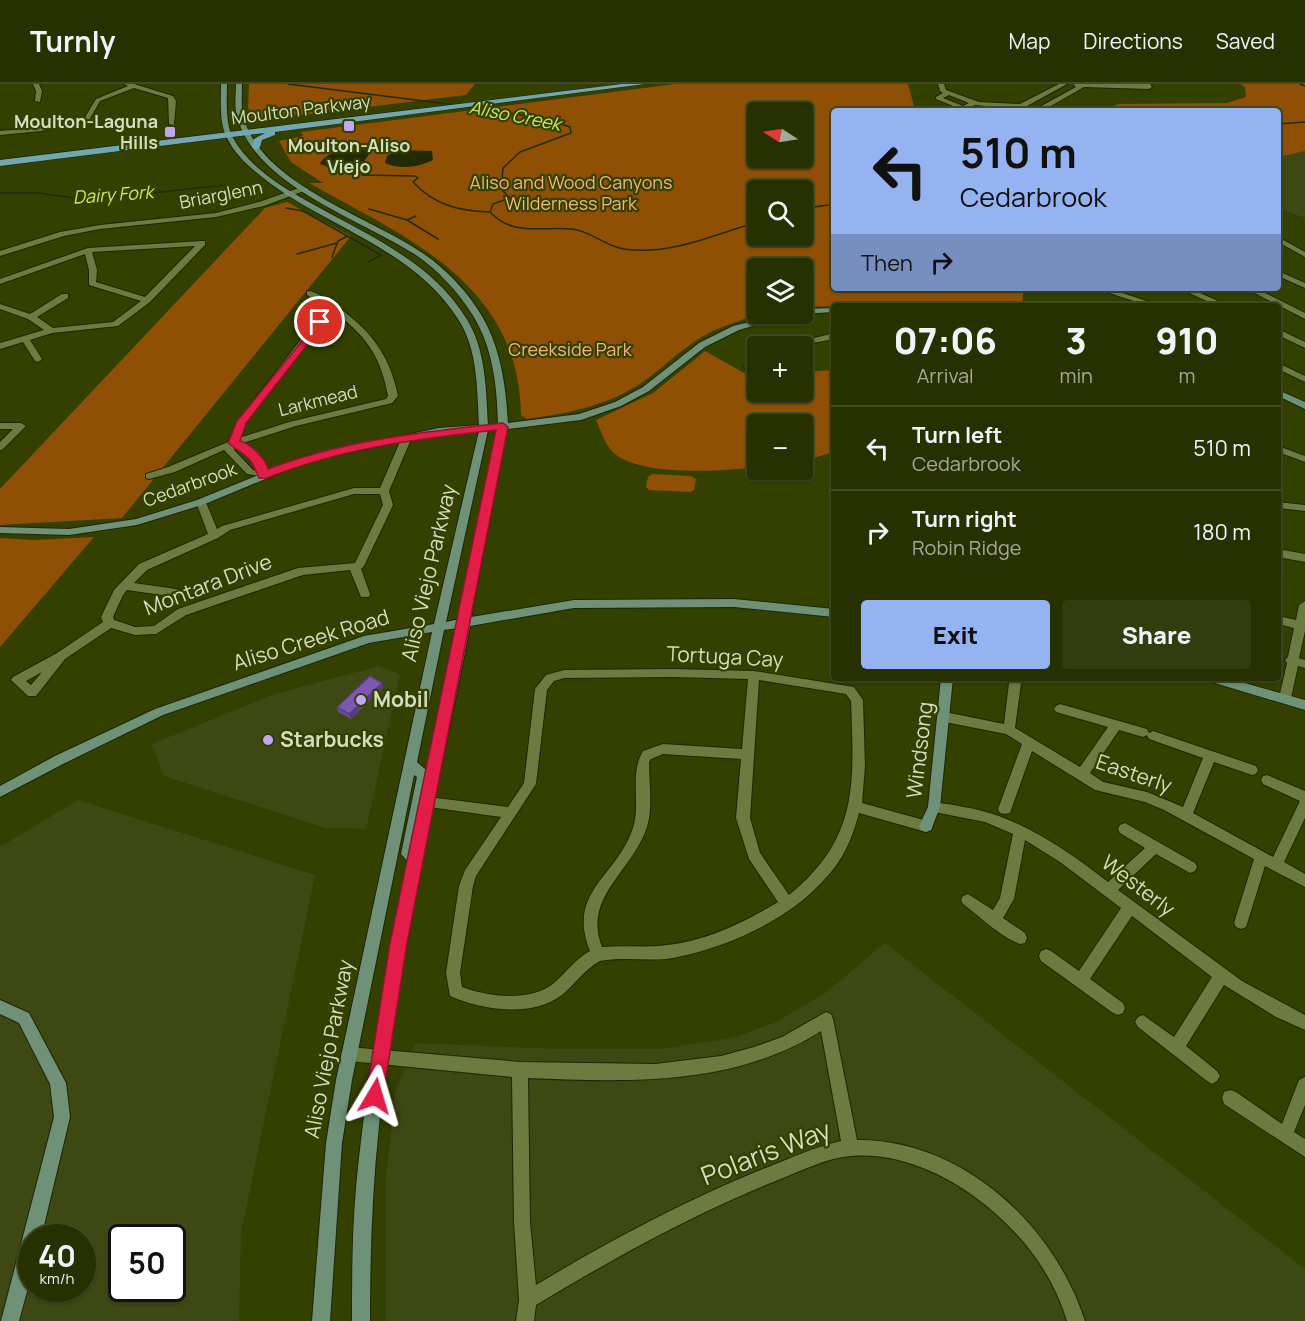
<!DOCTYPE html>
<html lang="en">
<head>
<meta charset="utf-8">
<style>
  :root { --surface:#273000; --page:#333c0f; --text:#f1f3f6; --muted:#a4a999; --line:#434b22; --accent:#95b2f1 }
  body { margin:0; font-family:Manrope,sans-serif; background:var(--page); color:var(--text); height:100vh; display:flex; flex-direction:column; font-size:22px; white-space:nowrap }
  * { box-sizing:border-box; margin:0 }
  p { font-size:20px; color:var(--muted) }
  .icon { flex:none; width:33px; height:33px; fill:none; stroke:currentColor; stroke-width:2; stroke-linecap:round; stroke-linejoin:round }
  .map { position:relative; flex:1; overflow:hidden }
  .drawer { position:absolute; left:831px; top:219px; width:450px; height:378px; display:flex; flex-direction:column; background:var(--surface); border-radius:6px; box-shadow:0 2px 4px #0004,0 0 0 2px var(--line) }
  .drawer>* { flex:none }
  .banner { position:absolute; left:831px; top:24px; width:450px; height:183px; border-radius:6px; box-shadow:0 2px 4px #0004,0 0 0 2px var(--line); background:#95b2f1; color:#111; overflow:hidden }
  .needle { width:39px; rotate:282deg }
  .controls { position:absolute; left:747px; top:18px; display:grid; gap:12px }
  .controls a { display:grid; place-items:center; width:66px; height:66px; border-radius:6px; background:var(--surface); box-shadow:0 2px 4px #0004,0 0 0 2px var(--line); font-size:30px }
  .speed { position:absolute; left:18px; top:1140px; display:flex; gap:12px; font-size:30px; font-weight:700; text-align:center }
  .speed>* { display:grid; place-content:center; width:78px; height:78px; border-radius:50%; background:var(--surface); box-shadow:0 2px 4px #0004,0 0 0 2px var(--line); line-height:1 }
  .speed small { font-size:15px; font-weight:400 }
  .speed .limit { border:3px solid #111; border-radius:9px; background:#fff; color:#111 }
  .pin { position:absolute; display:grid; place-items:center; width:51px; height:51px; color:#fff; margin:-26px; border:3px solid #fff; border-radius:50%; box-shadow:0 2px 6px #0007 }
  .me { position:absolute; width:66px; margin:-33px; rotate:7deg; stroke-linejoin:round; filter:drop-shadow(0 0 4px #0008) }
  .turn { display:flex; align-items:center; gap:21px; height:126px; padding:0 30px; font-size:27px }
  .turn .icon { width:78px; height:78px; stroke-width:2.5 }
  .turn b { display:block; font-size:42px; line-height:51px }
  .then { display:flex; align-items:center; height:57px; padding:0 30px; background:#0003; gap:12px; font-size:22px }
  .eta { display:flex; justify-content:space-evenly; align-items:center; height:102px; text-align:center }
  .eta b { font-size:36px; font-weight:800; line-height:42px }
  .action { display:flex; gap:12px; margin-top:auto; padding:12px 30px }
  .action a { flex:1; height:69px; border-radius:6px; background:var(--accent); color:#111; font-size:24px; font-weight:800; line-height:69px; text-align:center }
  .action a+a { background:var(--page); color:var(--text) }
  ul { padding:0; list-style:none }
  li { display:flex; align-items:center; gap:18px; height:84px; padding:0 30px; border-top:2px solid var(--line) }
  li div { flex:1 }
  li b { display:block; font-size:22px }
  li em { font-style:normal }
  header { display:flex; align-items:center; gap:36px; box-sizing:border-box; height:84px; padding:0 30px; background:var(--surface); border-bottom:2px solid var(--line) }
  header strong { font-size:28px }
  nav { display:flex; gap:33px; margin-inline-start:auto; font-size:21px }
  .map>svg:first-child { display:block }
  .built { fill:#3d4813; fill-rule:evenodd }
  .green { fill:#8f5006; fill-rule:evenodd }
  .water { fill:#222a06 }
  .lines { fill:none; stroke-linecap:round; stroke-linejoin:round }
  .stream { stroke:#222a06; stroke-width:1.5 }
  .street-casing { stroke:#1e2505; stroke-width:2 }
  .secondary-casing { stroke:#1e2505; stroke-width:2 }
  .primary-casing { stroke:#1e2505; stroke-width:1 }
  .street { fill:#6c7b3f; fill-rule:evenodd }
  .secondary { fill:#6e9178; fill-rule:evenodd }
  .primary { fill:#71a7b0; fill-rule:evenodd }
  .wall { fill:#6c4c9a }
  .shaded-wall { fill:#583e7d }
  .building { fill:#7d58b3; stroke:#583e7d; stroke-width:1.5 }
  .route { fill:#e11d48; stroke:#92132f; stroke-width:1.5 }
  .poi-dot { fill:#c3a7f2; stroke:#344000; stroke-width:2 }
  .labels { text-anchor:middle; stroke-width:4.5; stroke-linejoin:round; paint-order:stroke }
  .far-street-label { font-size:18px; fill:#d4ddbe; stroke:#344000 }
  .far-water-label { font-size:18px; font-style:italic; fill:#cbeb5c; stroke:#344000 }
  .far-poi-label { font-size:18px; font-weight:bold; fill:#d4ddbe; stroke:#344000; text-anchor:end }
  .far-park-label { font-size:18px; fill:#f4b47e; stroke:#344000 }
  .street-label { font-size:21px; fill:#d4ddbe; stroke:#344000 }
  .poi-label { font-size:21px; font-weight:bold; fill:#d4ddbe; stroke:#344000; text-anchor:start }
  .near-street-label { font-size:26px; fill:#d4ddbe; stroke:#344000 }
</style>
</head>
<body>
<header>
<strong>Turnly</strong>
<nav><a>Map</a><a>Directions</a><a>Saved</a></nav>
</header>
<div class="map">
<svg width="1305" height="1237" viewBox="0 0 1305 1237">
  <rect width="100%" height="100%" fill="#344000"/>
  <path class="built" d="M 1305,67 L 1305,134 L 1278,124 L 1278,73 Z
    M 379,582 L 400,591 L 366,745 L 325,744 L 164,692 L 152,660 L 275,610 Z
    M 78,716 L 315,791 L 241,1149 L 239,1237 L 0,1237 L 0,763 ZM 32,1154 L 82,1154 L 82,1204 L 32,1204 ZM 122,1154 L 172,1154 L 172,1204 L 122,1204 Z
    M 885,859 L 1305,1185 L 1305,1237 L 386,1237 L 386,1093 L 395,1010 L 415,959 L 559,965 L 662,965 L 732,954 L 774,939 L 824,910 Z"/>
  <path class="green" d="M 249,0 L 475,0 L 466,11 L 260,36 L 252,34 L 248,23 Z
    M 675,0 L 908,0 L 914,22 L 927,27 L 834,27 L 834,204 L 1024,204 L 1022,218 L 803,223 L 802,184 L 758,184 L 758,230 L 761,230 C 738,237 714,244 694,258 C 671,273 653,294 628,307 C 597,324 562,330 527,335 L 521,331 C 519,199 407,154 309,99 L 323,99 L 291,78 L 279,57 L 303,52 L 301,48 ZM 758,28 L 802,28 L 802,74 L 758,74 ZM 758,106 L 802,106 L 802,152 L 758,152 Z
    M 1240,0 L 1305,0 L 1305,67 L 1278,73 L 1278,27 L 1099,27 L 1119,20 L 1227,19 L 1246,13 L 1245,3 Z
    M 287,118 L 351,152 L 122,434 L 0,441 L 0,405 L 265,124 Z
    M 705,267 L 744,289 L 757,289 L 758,308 L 802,308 L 803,288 L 834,286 L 834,368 L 803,377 L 802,340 L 758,340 L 757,383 C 724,387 633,394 610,365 C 604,357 600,345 596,336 L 653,309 Z
    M 652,390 L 691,392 L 696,395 L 694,406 L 690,408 L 649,406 L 646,403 L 648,393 Z
    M 94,453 L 0,563 L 0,454 L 34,456 Z"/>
  <path class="water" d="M 353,65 L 372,66 L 360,83 L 340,87 L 320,80 C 325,69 341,66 353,65 Z
    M 397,66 L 432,67 L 433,76 C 420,83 399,86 385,79 L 387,72 Z"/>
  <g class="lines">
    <path class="stream" d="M 288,0 L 456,21
      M 1300,0 L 1305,2
      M 468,23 L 547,35 L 570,43 L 571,49 L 520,68 L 503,84 L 501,105 L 510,114 L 493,120 L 490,128 C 513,153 542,142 572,145 C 591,147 605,162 624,165 C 671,172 714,150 758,138
      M 1278,40 L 1305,38
      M 362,91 L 415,92 L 418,94 L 413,98 C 434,121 459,127 489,128
      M 0,109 L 38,109 L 88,116 L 225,101
      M 286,124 L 303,127 L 381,171 L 368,178
      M 369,125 L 407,136
      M 802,125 L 834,120
      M 416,132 L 407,136 L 438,155
      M 297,170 L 337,159
      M 332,173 L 338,157 L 348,152"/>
    <defs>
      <path id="street" d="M 33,0 L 39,0 L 42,7 L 40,18 L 35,17 L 36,7 Z
        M 124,0 L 134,0 L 173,12 L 176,17 L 174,41 L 169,40 L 168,14 L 134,4 L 100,17 L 88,38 L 42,47 L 0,51 L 0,47 L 42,43 L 84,35 L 96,15 L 128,2 Z
        M 938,0 L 944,0 L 946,6 L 979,18 L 1020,20 L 1059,0 L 1067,0 L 1027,22 L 1036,25 L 1076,3 L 1073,0 L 1150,0 L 1152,3 L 1149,5 L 1084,3 L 1042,27 L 975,21 L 963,26 L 936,15 L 936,13 L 943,9 L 940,7 ZM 949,11 L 969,19 L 963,22 L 943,14 Z
        M 302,103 L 309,105 L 264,122 L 216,133 L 100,145 L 64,152 L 0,172 L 0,167 L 60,148 L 100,141 L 216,129 L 259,118 Z
        M 1278,153 L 1305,168 L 1305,173 L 1278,158 Z
        M 202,157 L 205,157 L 205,161 L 150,218 L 118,242 L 52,249 L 30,256 L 42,275 L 38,278 L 35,277 L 23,258 L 0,265 L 0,259 L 44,246 L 28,235 L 0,225 L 0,220 L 30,230 L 62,210 L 68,210 L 68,214 L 37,233 L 53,244 L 113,238 L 141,217 L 89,201 L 89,186 L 85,170 L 0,200 L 0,195 L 88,164 ZM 195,162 L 145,213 L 96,198 L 97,186 L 92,168 Z
        M 1278,187 L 1305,199 L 1305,204 L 1278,192 Z
        M 1094,204 L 1107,204 L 1162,222 L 1149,222 Z
        M 1178,204 L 1189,204 L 1229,222 L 1218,222 Z
        M 1245,204 L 1255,204 L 1305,229 L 1305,235 Z
        M 307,207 C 316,207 325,214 332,219 C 367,243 389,267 398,312 L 392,319 L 296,342 L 243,359 C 255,365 270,379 266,393 L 247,390 L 224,366 L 175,388 L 149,395 L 146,394 L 146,390 L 168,383 L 228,358 L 238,337 L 302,254 L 317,236 L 333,227 L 307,211 ZM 338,231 C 368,254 381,274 388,312 L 386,315 L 289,338 L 239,354 L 245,339 L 323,240 ZM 235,363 L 250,373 L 257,387 L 253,386 L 234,366 Z
        M 1278,245 L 1305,258 L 1305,264 L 1278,251 Z
        M 834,249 L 834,255 L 797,262 L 783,262 Z
        M 758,275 L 758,282 L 748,286 L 744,283 Z
        M 1278,279 L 1305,292 L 1305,298 L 1278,285 Z
        M 0,339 L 21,339 L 26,342 L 3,365 L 0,366 L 0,358 L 13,345 L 0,345 Z
        M 407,350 L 412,353 L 389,407 L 393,421 L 364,482 L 361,485 L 370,510 L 369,513 L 361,513 L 350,486 L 303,491 L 186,531 L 156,550 L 135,551 L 111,544 L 65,575 L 36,612 L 28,612 L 11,596 L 13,593 L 57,569 L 103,538 L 101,533 L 114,506 L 139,480 L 208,450 L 196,418 L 197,416 L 205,416 L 217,445 L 222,442 L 354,404 L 380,404 L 402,353 ZM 354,410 L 380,410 L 383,421 L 355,479 L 298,484 L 178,525 L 154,542 L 135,543 L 114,536 L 113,533 L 123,511 L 127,506 L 176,513 L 180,512 L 181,509 L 180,506 L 176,505 L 134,499 L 147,486 L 218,454 L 230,446 ZM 42,588 L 31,601 L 26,597 Z
        M 1278,362 L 1305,372 L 1305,378 L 1278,368 Z
        M 1278,418 L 1305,421 L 1305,427 L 1278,424 Z
        M 1278,465 L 1305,470 L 1305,478 L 1278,473 Z
        M 1305,517 L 1305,547 L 1299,574 L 1305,576 L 1305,584 L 1298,582 L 1291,614 L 1289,617 L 1281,617 L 1279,614 L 1287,579 L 1285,576 L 1288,573 L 1294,544 L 1278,540 L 1278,532 L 1296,536 L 1299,521 Z
        M 673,585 L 754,587 L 854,603 L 863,616 L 865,682 L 862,719 L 931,738 L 933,742 L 931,746 L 926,748 L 859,729 C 854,748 847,767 835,783 C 798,832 733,862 673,874 C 649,878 624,872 600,877 C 585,885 575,900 562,911 C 531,934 482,926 450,912 L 446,889 L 459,802 L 465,786 L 501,733 L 429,723 L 424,722 L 423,718 L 424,714 L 429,713 L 508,723 L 524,699 L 535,605 L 546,591 L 564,586 ZM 673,593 L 748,595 L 742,665 L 663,660 L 643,667 C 629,690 641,719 633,744 C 617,793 566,807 590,867 C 575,875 566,889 554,899 C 531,918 488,913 462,903 L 460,889 L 473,802 L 476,792 L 536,700 L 547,606 L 554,597 L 564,594 ZM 759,596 L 846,610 L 851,617 C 854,700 859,754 789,811 L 760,769 L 750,734 ZM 663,670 L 741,675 L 736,734 L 749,775 L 778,818 C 745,838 706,857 667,861 C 646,864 624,861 602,863 C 582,813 633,787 647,743 C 653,723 649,699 649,678 L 651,675 Z
        M 1015,595 L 1021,599 L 1015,644 L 1080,683 L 1108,643 L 1056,628 L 1054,625 L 1056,622 L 1060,620 L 1147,645 L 1149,649 L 1153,647 L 1256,682 L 1258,686 L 1256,690 L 1252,691 L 1214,678 L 1193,729 L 1273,773 L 1300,717 L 1263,700 L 1261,696 L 1263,692 L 1267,691 L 1305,707 L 1305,734 L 1284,778 L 1305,790 L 1305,803 L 1265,782 L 1246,843 L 1241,845 L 1236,843 L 1234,839 L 1254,775 L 1164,726 L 1145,718 L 1095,706 L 1032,667 L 1010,729 L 1005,730 L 1000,729 L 998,725 L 1022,660 L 1006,650 L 945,638 L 941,636 L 939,633 L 941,630 L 945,628 L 1004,640 L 1009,599 ZM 1119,646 L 1143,653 L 1147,651 L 1149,655 L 1203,674 L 1183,723 L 1147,708 L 1103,698 L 1090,689 Z
        M 934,718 C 954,721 974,724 993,730 C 1035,744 1073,771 1108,798 L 1145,764 L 1120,749 L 1118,745 L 1120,741 L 1125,739 L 1195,779 L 1197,783 L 1195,787 L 1190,789 L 1156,770 L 1118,806 L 1242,897 L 1305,931 L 1305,946 L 1276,933 L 1224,901 L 1186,962 L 1217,987 L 1220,992 L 1217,997 L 1212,1000 L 1207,997 L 1138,943 L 1135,938 L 1138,933 L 1143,931 L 1174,953 L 1212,893 L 1132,832 L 1090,895 L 1123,919 L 1125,924 L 1123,929 L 1118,931 L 1113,929 L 1041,877 L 1039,872 L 1041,867 L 1046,865 L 1051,867 L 1079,887 L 1121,824 L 1060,778 L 1025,756 L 1014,815 L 1003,834 L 1025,849 L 1027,854 L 1025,859 L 1020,860 C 1002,854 979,832 963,820 L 961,816 L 963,812 L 968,810 L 993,826 L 1000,814 L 1013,750 L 985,738 L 929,727 L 928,723 L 929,719 Z
        M 826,928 L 831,930 L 833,935 L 857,1056 C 962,1055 1054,1141 1085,1237 L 1067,1237 C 1053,1191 1025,1154 988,1123 C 950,1092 901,1068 851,1072 C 826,1074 801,1087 778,1096 C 693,1130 614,1174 536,1221 L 534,1237 L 516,1237 L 519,1216 L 514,1138 L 512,993 L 349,977 L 344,975 L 341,970 L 344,965 L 349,963 L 520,978 L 655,980 L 721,972 L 754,963 L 782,953 ZM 821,947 L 841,1057 C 814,1063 789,1075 763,1085 C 684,1117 609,1157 536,1201 L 530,1138 L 528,994 C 627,998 733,1003 821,947 Z
        M 1305,993 L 1305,1021 L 1294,1048 L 1305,1055 L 1305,1073 L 1224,1020 L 1222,1014 L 1224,1008 L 1230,1006 L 1236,1008 L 1282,1040 L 1299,996 Z"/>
      <path id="secondary" d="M 221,0 L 227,0 C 227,17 225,39 233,54 C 251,86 287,106 318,123 C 372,153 432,179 466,234 C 486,265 486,305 488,341 L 498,340 C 497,302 493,263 472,230 C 458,208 438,186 416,171 C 362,136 254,101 237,32 C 234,22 236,10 236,0 L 242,0 C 242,10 241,22 243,32 C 261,101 371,133 424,170 C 447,186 469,209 483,234 C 501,266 506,303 508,339 L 579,330 L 615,318 L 643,303 L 699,259 L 733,242 L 782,230 L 794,230 L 739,246 L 705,263 L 649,307 L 621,322 L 581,336 L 507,345 L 471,533 L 574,516 L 734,515 L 834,525 L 834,533 L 734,523 L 574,524 L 470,542 C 438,708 396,874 379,1042 C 372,1107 370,1172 370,1237 L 352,1237 C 352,1193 352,1149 356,1104 C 366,995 387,887 409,779 L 401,770 L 417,693 L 414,691 L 352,996 L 342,1059 L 330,1237 L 312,1237 L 326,1059 L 336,996 L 432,548 L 369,559 L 163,631 L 63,680 L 0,713 L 0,702 L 55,672 L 155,625 L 364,552 L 434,540 L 479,347 L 439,350 L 311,376 L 205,420 L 137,441 L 69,451 L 0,449 L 0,443 L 69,445 L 136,435 L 197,416 L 305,372 L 439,344 L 479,341 C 477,306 478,265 458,235 C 415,167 333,145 271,100 C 254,87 237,74 227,54 C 219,39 221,17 221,0 ZM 488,346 L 498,346 L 460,535 L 446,538 ZM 458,544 L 428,691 L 425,685 L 417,678 L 444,546 Z
        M 834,224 L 834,228 L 802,230 L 799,230 L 802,230 L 802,225 Z
        M 1278,306 L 1305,318 L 1305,325 L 1278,312 Z
        M 941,594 L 953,594 L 940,723 L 931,746 L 926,748 L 921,746 L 919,742 L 928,723 Z
        M 1206,594 L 1227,594 L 1305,616 L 1305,626 L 1208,597 Z
        M 0,916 L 29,929 L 66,999 L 70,1033 L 41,1154 L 32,1154 L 32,1189 L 19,1237 L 1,1237 L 54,1033 L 50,1000 L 19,939 L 0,930 Z"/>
      <path id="primary" d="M 622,0 L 645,0 L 275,48 L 275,51 L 262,56 L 260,63 L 256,66 L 252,63 L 254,55 L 265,49 L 0,82 L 0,76 Z"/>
    </defs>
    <use href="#street" class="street-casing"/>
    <use href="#secondary" class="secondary-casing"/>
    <use href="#primary" class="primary-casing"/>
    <use href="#street" class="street"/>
    <use href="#secondary" class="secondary"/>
    <use href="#primary" class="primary"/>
  </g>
  <path class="wall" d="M 382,599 L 383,603 L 351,635 L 338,628 L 337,623 Z"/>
  <path class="shaded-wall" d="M 382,599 L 383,603 L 351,635 L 349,630 Z"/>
  <path class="building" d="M 370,592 L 382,599 L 349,630 L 337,623 Z"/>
  <path class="route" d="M 320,235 L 325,238 L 246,339 L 240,357 C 250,359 266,375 268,385 C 343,356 423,348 503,339 L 508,343 L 407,859 L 383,1012 L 381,1019 L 375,1021 L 368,1019 L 366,1012 L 390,859 L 496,346 C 417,355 342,364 267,394 L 259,394 C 250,370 246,373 228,359 L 237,337 Z"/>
  <g class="poi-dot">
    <rect x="343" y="36" width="12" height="12" rx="3"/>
    <rect x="164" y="42" width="12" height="12" rx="3"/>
    <circle cx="361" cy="616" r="6"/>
    <circle cx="268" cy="656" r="6"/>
  </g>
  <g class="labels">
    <g class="far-street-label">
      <text transform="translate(301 26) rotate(-7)" y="6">Moulton Parkway</text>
      <text transform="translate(221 111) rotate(-11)" y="6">Briarglenn</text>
      <text transform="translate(318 317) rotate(-14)" y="6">Larkmead</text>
      <text transform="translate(190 401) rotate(-20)" y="6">Cedarbrook</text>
    </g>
    <g class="far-water-label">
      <text transform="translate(515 32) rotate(11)" y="6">Aliso Creek</text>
      <text transform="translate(113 111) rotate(-4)" y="6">Dairy Fork</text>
    </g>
    <g class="far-poi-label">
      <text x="158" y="44">Moulton-Laguna<tspan x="158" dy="21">Hills</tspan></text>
      <text x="349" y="68" text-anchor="middle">Moulton-Aliso<tspan x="349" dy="21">Viejo</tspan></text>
    </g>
    <g class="far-park-label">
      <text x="571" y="105">Aliso and Wood Canyons<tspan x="571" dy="21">Wilderness Park</tspan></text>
      <text x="570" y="272">Creekside Park</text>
    </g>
    <g class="street-label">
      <text transform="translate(429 489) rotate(-77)" y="7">Aliso Viejo Parkway</text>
      <text transform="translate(208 501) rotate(-21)" y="7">Montara Drive</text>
      <text transform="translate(311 556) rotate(-17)" y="7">Aliso Creek Road</text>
      <text transform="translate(725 573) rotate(3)" y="7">Tortuga Cay</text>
      <text transform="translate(920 666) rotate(-83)" y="7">Windsong</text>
      <text transform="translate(1134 690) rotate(19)" y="7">Easterly</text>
      <text transform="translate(1138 802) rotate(37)" y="7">Westerly</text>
      <text transform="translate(329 965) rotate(-79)" y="7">Aliso Viejo Parkway</text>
    </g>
    <g class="poi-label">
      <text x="373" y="623">Mobil</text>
      <text x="280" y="663">Starbucks</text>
    </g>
    <g class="near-street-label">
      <text transform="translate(766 1069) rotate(-21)" y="9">Polaris Way</text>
    </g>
  </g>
</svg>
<div class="controls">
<a><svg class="needle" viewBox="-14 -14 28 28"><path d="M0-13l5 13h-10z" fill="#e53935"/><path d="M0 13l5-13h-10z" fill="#a4a999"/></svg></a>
<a><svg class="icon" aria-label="search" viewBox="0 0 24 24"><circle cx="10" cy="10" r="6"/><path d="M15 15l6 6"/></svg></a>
<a><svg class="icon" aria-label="layers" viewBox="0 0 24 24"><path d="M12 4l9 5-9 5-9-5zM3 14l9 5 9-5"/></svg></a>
<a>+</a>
<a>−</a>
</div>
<div class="speed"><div>40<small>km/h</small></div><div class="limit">50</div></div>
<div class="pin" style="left:320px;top:238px;background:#d93025"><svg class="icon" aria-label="arrive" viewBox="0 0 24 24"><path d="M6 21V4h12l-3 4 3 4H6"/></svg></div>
<svg class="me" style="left:375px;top:1012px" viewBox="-20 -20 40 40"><path d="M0-17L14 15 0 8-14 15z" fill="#e11d48" stroke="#fff" stroke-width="4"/></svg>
<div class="banner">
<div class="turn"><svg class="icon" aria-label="left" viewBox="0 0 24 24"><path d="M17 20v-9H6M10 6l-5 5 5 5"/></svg><div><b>510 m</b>Cedarbrook</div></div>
<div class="then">Then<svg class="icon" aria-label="right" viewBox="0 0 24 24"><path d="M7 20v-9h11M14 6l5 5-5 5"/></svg></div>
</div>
<section class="drawer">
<div class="eta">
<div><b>07:06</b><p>Arrival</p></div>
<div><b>3</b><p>min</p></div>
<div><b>910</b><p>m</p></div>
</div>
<ul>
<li><svg class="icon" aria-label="left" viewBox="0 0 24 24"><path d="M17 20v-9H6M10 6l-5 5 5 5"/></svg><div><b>Turn left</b><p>Cedarbrook</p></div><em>510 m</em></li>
<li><svg class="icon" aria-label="right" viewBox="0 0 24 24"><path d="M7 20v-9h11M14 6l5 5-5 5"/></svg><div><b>Turn right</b><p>Robin Ridge</p></div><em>180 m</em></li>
</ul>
<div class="action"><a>Exit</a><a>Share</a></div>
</section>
</div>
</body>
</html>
